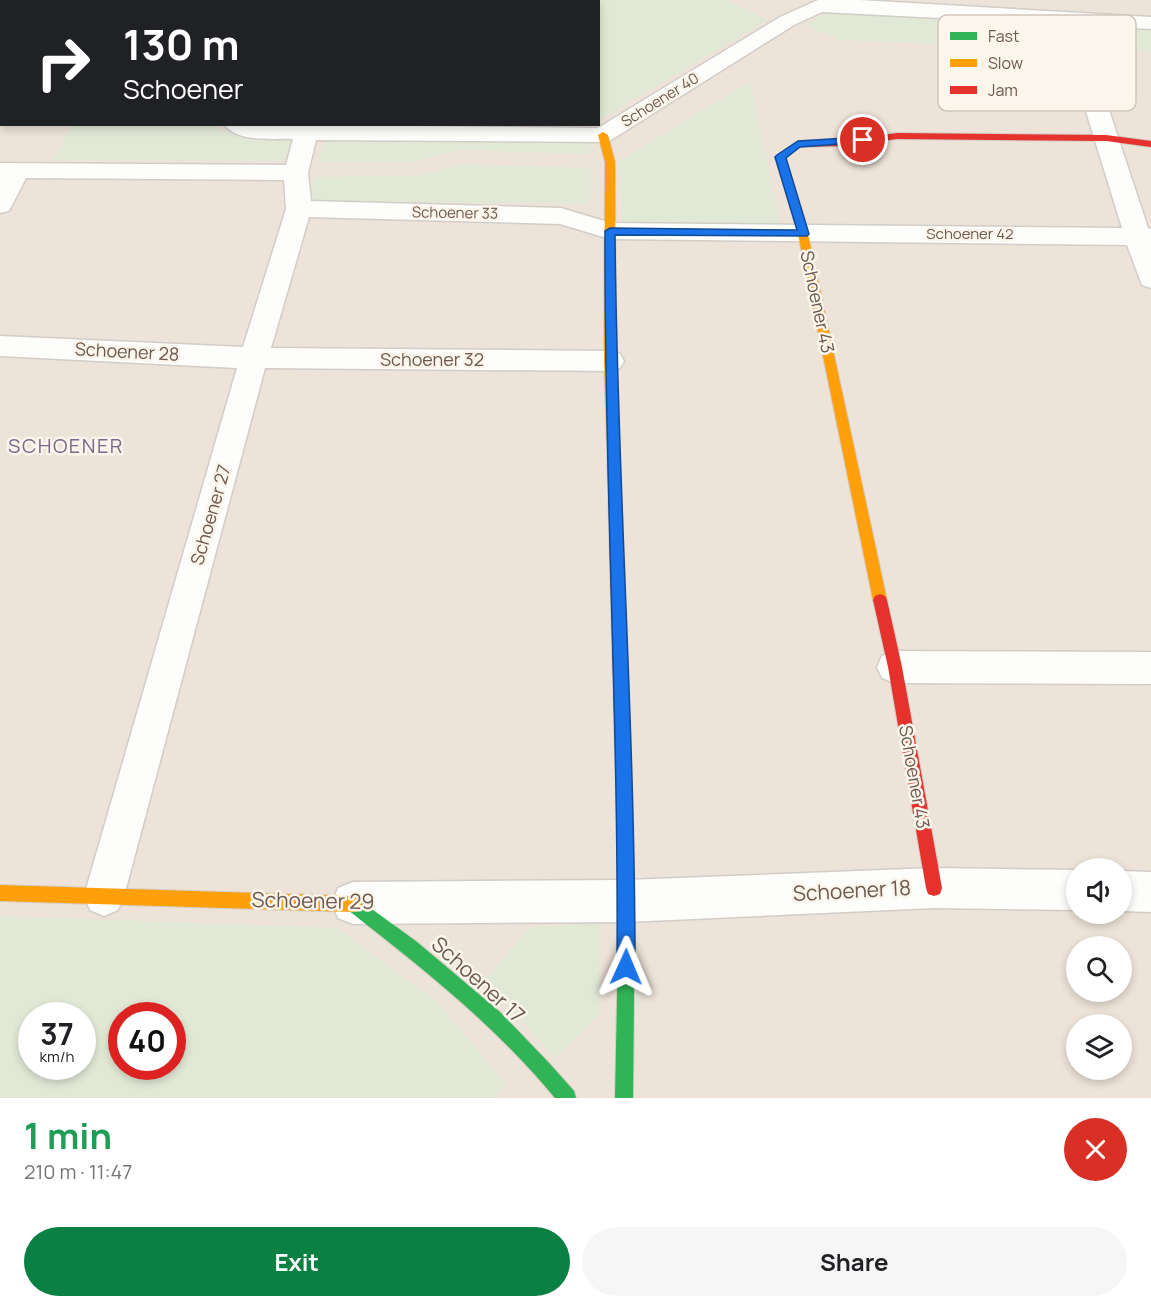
<!DOCTYPE html>
<html lang="en">
<head>
<meta charset="utf-8">
<style>
  :root { --surface:#fff; --page:#f6f6f6; --text:#202124; --muted:#757577; --accent:#0b8043 }
  body { margin:0; font-family:Manrope,sans-serif; background:var(--page); color:var(--text); height:100vh; display:flex; flex-direction:column; font-size:22px; white-space:nowrap }
  * { box-sizing:border-box; margin:0 }
  p { font-size:20px; color:var(--muted) }
  .icon { flex:none; width:33px; height:33px; fill:none; stroke:currentColor; stroke-width:2; stroke-linecap:round; stroke-linejoin:round }
  .map { position:relative; height:1098px; overflow:hidden }
  .side { display:flex; flex-direction:column; background:var(--surface); flex:1 }
  .side>* { flex:none }
  .guide { position:absolute; left:0px; top:0px; width:600px; height:126px; box-shadow:0 3px 9px #0003; background:#202124; color:#fff; overflow:hidden }
  .tools { position:absolute; left:1066px; top:858px; display:grid; gap:12px }
  .tools a { display:grid; place-items:center; width:66px; height:66px; border-radius:50%; background:var(--surface); box-shadow:0 3px 9px #0003; font-size:30px }
  .speed { position:absolute; left:18px; top:1002px; display:flex; gap:12px; font-size:30px; font-weight:700; text-align:center }
  .speed>* { display:grid; place-content:center; width:78px; height:78px; border-radius:50%; background:var(--surface); box-shadow:0 3px 9px #0003; line-height:1 }
  .speed small { font-size:15px; font-weight:400 }
  .speed .limit { border:9px solid #d22; background:#fff; color:#111 }
  .pin { position:absolute; display:grid; place-items:center; width:51px; height:51px; color:#fff; margin:-26px; border:3px solid #fff; border-radius:50%; box-shadow:0 2px 6px #0007 }
  .me { position:absolute; width:66px; margin:-33px; rotate:1deg; stroke-linejoin:round; filter:drop-shadow(0 0 4px #0008) }
  .turn { display:flex; align-items:center; gap:21px; height:126px; padding:0 24px; font-size:27px }
  .turn .icon { width:78px; height:78px; stroke-width:2.5 }
  .turn b { display:block; font-size:42px; line-height:51px }
  .round { display:grid; place-items:center; flex:none; width:63px; height:63px; border-radius:32px; background:var(--page) }
  .overview { display:flex; align-items:center; justify-content:space-between; height:102px; padding:0 24px }
  h1 { font-size:36px; font-weight:700; line-height:45px; color:#1e9e55 }
  .primary-button { display:flex; gap:12px; margin-top:auto; padding:12px 24px }
  .primary-button a { flex:1; height:69px; border-radius:36px; background:var(--accent); color:#fff; font-size:24px; font-weight:700; line-height:69px; text-align:center }
  .primary-button a+a { background:var(--page); color:var(--text) }
  .map>svg:first-child { display:block }
  .residential { fill:#ede3d8; fill-rule:evenodd }
  .green { fill:#e1e9d6; fill-rule:evenodd }
  .lines { fill:none; stroke-linecap:round; stroke-linejoin:round }
  .street-casing { stroke:#d3cdc8; stroke-width:3 }
  .fast-casing { stroke:#d3cdc6; stroke-width:2 }
  .slow-casing { stroke:#d3cdc6; stroke-width:2 }
  .jam-casing { stroke:#d3cdc6; stroke-width:2 }
  .street { fill:#fdfdfc; fill-rule:evenodd }
  .fast { fill:#30b455; fill-rule:evenodd }
  .slow { fill:#ff9f0a; fill-rule:evenodd }
  .jam { fill:#e5322d; fill-rule:evenodd }
  .route { fill:#1a73e8; stroke:#114b97; stroke-width:1.5 }
  .labels { text-anchor:middle; stroke-width:5; stroke-linejoin:round; paint-order:stroke }
  .far-street-label { font-size:15px; fill:#6e594e; stroke:#fcf5eb }
  .street-label { font-size:18px; fill:#6e594e; stroke:#fcf5eb }
  .neighbourhood-label { font-size:20px; letter-spacing:1.5px; fill:#7e668b; stroke:#fcf5eb }
  .near-street-label { font-size:21px; fill:#6e594e; stroke:#fcf5eb }
  .key { fill:#fcf5eb; stroke:#d1c6bc; stroke-width:1.5 }
  .key-label { font-size:16px; fill:#6e594e }
</style>
</head>
<body>
<div class="map">
<svg width="1151" height="1098" viewBox="0 0 1151 1098">
  <rect width="100%" height="100%" fill="#f4f0ea"/>
  <path class="residential" d="M 0,0 L 1151,0 L 1151,1098 L 0,1098 ZM 2,2 L 598,2 L 598,124 L 2,124 ZM 1077,868 L 1122,868 L 1122,914 L 1077,914 ZM 1077,946 L 1122,946 L 1122,992 L 1077,992 ZM 32,1016 L 82,1016 L 82,1066 L 32,1066 ZM 122,1016 L 172,1016 L 172,1066 L 122,1066 ZM 1077,1024 L 1122,1024 L 1122,1070 L 1077,1070 Z"/>
  <path class="green" d="M 94,0 L 344,0 L 355,1 L 96,2 Z
    M 408,0 L 726,0 L 768,20 L 599,120 L 598,2 L 396,1 Z
    M 832,9 L 1046,23 L 1055,49 L 839,40 L 805,25 Z
    M 1093,26 L 1151,29 L 1151,52 L 1096,50 Z
    M 750,81 L 783,237 L 623,234 L 618,162 Z
    M 212,124 L 221,132 L 293,133 L 285,161 L 53,160 L 72,125 Z
    M 327,133 L 590,135 L 590,154 L 461,150 L 414,162 L 319,162 Z
    M 463,164 L 590,168 L 590,204 L 309,201 L 315,177 L 417,176 Z
    M 0,916 L 338,928 L 438,1002 L 507,1085 L 496,1098 L 0,1098 ZM 32,1016 L 82,1016 L 82,1066 L 32,1066 ZM 122,1016 L 172,1016 L 172,1066 L 122,1066 Z
    M 600,923 L 600,1014 L 555,1058 L 503,999 L 482,982 L 531,927 Z"/>
  <g class="lines">
    <defs>
      <path id="street" d="M 57,0 L 77,0 L 78,2 L 58,2 Z
        M 818,0 L 859,0 L 1151,17 L 1151,29 L 1081,25 L 1148,228 L 1151,229 L 1151,288 L 1142,285 L 1127,245 L 610,239 L 560,224 L 309,217 L 271,348 L 610,351 L 620,354 L 624,361 L 620,368 L 610,371 L 265,368 L 124,896 L 118,910 L 104,916 L 90,910 L 84,896 L 237,368 L 0,356 L 0,336 L 243,347 L 286,209 L 284,180 L 26,178 L 9,211 L 0,213 L 0,163 L 286,165 L 293,139 C 272,138 237,143 224,124 L 598,128 L 780,17 ZM 822,12 L 1059,24 L 1122,228 L 611,223 L 561,208 L 311,201 L 308,173 L 316,140 L 603,142 L 611,140 L 794,25 Z
        M 895,651 L 1151,652 L 1151,684 L 895,683 L 882,678 L 877,667 L 882,656 Z
        M 934,868 L 1077,870 L 1077,910 L 934,908 L 627,922 L 353,924 L 338,918 L 332,903 L 338,888 L 353,882 L 627,880 Z
        M 1122,871 L 1151,872 L 1151,912 L 1122,911 Z"/>
      <path id="fast" d="M 620,671 L 625,673 L 627,678 L 635,901 L 633,1098 L 615,1098 L 619,901 L 613,678 L 615,673 Z
        M 354,896 L 417,942 L 500,1012 L 550,1064 L 574,1091 L 576,1098 L 555,1098 C 495,1025 422,968 348,910 L 346,904 L 348,898 Z"/>
      <path id="slow" d="M 603,132 L 608,135 L 615,162 L 616,361 L 619,446 L 613,451 L 607,446 L 604,361 L 605,162 L 598,135 Z
        M 787,177 L 792,180 L 808,234 L 887,600 L 885,604 L 880,606 L 875,604 L 873,600 L 798,234 L 782,180 Z
        M 0,885 L 354,896 L 360,898 L 362,904 L 360,910 L 354,912 L 0,901 Z"/>
      <path id="jam" d="M 897,133 L 1106,135 L 1151,141 L 1151,147 L 1106,141 L 897,139 L 846,146 L 800,147 L 785,158 L 792,180 L 787,183 L 782,180 L 775,157 L 798,141 L 846,140 Z
        M 613,441 L 619,446 L 627,678 L 625,683 L 620,685 L 615,683 L 613,678 L 607,446 Z
        M 880,594 L 885,596 L 887,600 L 902,667 L 942,888 L 940,894 L 934,896 L 928,894 L 926,888 L 888,667 L 873,600 L 875,596 Z"/>
    </defs>
    <use href="#street" class="street-casing"/>
    <use href="#fast" class="fast-casing"/>
    <use href="#slow" class="slow-casing"/>
    <use href="#jam" class="jam-casing"/>
    <use href="#street" class="street"/>
    <use href="#fast" class="fast"/>
    <use href="#slow" class="slow"/>
    <use href="#jam" class="jam"/>
  </g>
  <path class="route" d="M 863,137 L 868,140 L 867,142 L 800,147 L 786,158 L 809,234 L 807,236 L 615,235 C 617,479 635,723 635,967 L 632,973 L 626,976 L 620,973 L 617,967 C 619,722 604,476 605,231 L 610,228 L 797,230 L 775,157 L 777,155 L 798,141 Z"/>
  <g class="labels">
    <g class="far-street-label">
      <text transform="translate(660 100) rotate(-32)" y="5">Schoener 40</text>
      <text transform="translate(455 213) rotate(1)" y="5">Schoener 33</text>
      <text x="970" y="239">Schoener 42</text>
    </g>
    <g class="street-label">
      <text transform="translate(817 302) rotate(78)" y="6">Schoener 43</text>
      <text transform="translate(127 352) rotate(3)" y="6">Schoener 28</text>
      <text x="432" y="366">Schoener 32</text>
      <text transform="translate(211 515) rotate(-74)" y="6">Schoener 27</text>
      <text transform="translate(914 777) rotate(80)" y="6">Schoener 43</text>
    </g>
    <g class="neighbourhood-label">
      <text x="66" y="453">SCHOENER</text>
    </g>
    <g class="near-street-label">
      <text transform="translate(852 891) rotate(-3)" y="7">Schoener 18</text>
      <text transform="translate(313 901) rotate(1)" y="7">Schoener 29</text>
      <text transform="translate(478 980) rotate(42)" y="7">Schoener 17</text>
    </g>
  </g>
  <rect x="938" y="15" width="198" height="96" rx="9" class="key"/>
  <rect x="950" y="32" width="27" height="8" fill="#30b455"/>
  <rect x="950" y="59" width="27" height="8" fill="#ff9f0a"/>
  <rect x="950" y="86" width="27" height="8" fill="#e5322d"/>
  <g class="key-label">
    <text x="988" y="42">Fast</text>
    <text x="988" y="69">Slow</text>
    <text x="988" y="96">Jam</text>
  </g>
</svg>
<div class="tools">
<a><svg class="icon" aria-label="sound" viewBox="0 0 24 24"><path d="M4 9h4l5-4v14l-5-4H4zM17 9q2 3 0 6"/></svg></a>
<a><svg class="icon" aria-label="search" viewBox="0 0 24 24"><circle cx="10" cy="10" r="6"/><path d="M15 15l6 6"/></svg></a>
<a><svg class="icon" aria-label="layers" viewBox="0 0 24 24"><path d="M12 4l9 5-9 5-9-5zM3 14l9 5 9-5"/></svg></a>
</div>
<div class="speed"><div>37<small>km/h</small></div><div class="limit">40</div></div>
<div class="pin" style="left:863px;top:140px;background:#d93025"><svg class="icon" aria-label="arrive" viewBox="0 0 24 24"><path d="M6 21V4h12l-3 4 3 4H6"/></svg></div>
<svg class="me" style="left:626px;top:967px" viewBox="-20 -20 40 40"><path d="M0-17L14 15 0 8-14 15z" fill="#1a73e8" stroke="#fff" stroke-width="4"/></svg>
<div class="guide">
<div class="turn"><svg class="icon" aria-label="right" viewBox="0 0 24 24"><path d="M7 20v-9h11M14 6l5 5-5 5"/></svg><div><b>130 m</b>Schoener</div></div>
</div>
</div>
<section class="side">
<div class="overview"><div><h1>1 min</h1><p>210 m · 11:47</p></div><a class="round" style="background:#d93025;color:#fff"><svg class="icon" aria-label="close" viewBox="0 0 24 24"><path d="M6 6l12 12M18 6L6 18"/></svg></a></div>
<div class="primary-button"><a>Exit</a><a>Share</a></div>
</section>
</body>
</html>
